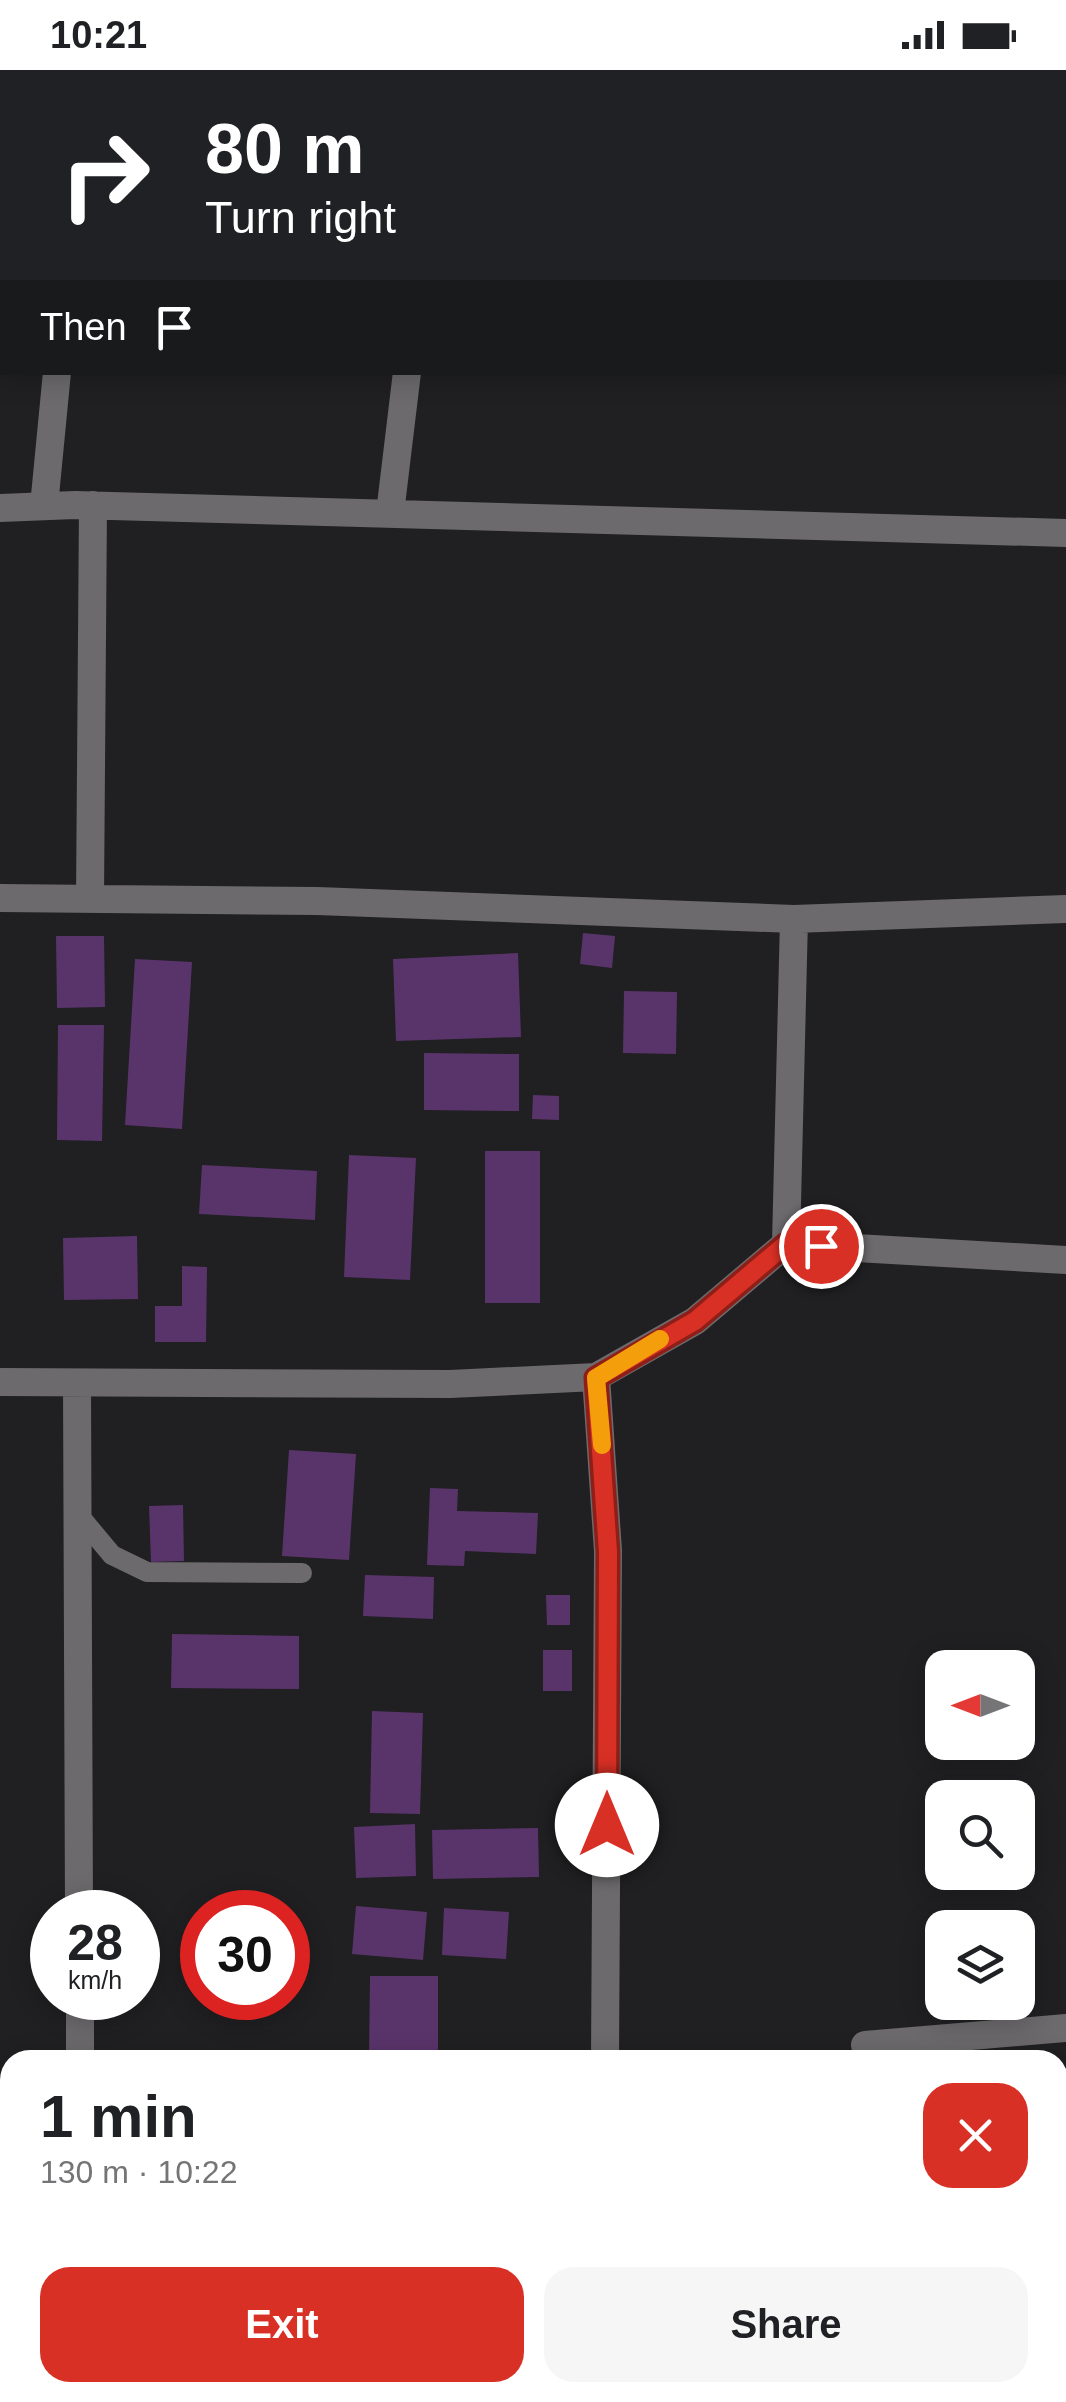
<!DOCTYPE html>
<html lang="en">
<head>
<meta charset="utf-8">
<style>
  :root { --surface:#fff; --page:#f6f6f6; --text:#202124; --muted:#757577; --accent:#d93025 }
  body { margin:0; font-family:Arial,sans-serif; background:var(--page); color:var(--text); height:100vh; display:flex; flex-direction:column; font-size:38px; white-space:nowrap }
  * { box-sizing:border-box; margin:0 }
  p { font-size:32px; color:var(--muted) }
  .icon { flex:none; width:55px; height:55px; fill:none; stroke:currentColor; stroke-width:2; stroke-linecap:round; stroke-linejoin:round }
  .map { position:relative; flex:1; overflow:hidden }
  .drawer { position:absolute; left:0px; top:1980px; width:1068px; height:352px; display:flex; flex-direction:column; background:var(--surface); border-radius:30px 30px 0 0; box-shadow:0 5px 25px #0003 }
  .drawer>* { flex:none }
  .top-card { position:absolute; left:0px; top:0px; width:1068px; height:305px; box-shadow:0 5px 25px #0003; background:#202124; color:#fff; overflow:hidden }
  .needle { width:65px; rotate:270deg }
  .buttons { position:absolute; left:925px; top:1580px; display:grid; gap:20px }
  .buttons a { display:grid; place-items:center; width:110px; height:110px; border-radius:20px; background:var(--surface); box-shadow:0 5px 25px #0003; font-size:50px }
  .speed { position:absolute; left:30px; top:1820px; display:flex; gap:20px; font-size:50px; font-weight:700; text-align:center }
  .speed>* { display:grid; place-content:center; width:130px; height:130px; border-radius:50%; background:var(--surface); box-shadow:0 5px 25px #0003; line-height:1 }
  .speed small { font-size:25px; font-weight:400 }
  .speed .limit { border:15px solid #d22; background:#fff; color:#111 }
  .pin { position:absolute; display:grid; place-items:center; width:85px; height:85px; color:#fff; margin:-42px; border:5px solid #fff; border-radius:50%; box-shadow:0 2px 10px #0007 }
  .me { position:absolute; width:110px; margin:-55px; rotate:0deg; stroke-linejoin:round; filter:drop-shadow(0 0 8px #0008) }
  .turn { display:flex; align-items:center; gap:35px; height:210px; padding:0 40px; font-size:45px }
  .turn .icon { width:130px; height:130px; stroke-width:2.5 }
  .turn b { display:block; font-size:70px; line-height:85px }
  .then { display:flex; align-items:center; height:95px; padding:0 40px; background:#0003; gap:20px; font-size:38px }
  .round { display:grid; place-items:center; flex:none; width:105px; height:105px; border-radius:30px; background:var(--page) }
  .head { display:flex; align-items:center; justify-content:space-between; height:170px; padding:0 40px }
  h1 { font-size:60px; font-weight:700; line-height:75px }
  .action { display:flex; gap:20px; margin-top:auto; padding:20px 40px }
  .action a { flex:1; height:115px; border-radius:30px; background:var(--accent); color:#fff; font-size:40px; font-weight:700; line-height:115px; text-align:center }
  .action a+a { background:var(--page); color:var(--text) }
  .status { display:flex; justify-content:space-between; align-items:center; height:70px; padding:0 50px; background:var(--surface); direction:ltr }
  .status svg { height:28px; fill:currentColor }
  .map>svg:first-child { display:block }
  .building { fill:#59346b }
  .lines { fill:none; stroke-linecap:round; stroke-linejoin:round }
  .service { stroke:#6c6a6c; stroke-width:20 }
  .minor { stroke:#6c6a6c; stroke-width:28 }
  .route-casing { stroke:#8d1f18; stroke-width:25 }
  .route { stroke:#d93025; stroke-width:18 }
  .slow { stroke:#f59e0b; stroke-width:18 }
</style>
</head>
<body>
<div class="status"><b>10:21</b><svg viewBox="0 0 49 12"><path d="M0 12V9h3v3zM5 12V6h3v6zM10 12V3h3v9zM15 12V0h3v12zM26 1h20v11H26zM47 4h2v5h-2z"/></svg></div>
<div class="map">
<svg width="1066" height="2332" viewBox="0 0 1066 2332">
  <rect width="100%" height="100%" fill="#201f21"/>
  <path class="building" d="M 583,863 L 615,866 L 612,898 L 580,894 Z
    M 56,866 L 104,866 L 105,937 L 57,938 Z
    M 518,883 L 521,967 L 396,971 L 393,889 Z
    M 135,889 L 192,892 L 182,1059 L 125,1055 Z
    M 624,921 L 677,922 L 676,984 L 623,983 Z
    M 58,955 L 104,955 L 102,1071 L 57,1070 Z
    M 424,983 L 519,984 L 519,1041 L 424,1040 Z
    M 533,1025 L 559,1026 L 559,1050 L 532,1049 Z
    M 485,1081 L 540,1081 L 540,1233 L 485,1233 Z
    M 349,1085 L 416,1088 L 410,1210 L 344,1207 Z
    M 202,1095 L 317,1101 L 315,1150 L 199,1144 Z
    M 137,1166 L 138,1229 L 64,1230 L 63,1168 Z
    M 182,1196 L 207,1197 L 206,1272 L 155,1272 L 155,1236 L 182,1236 Z
    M 289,1380 L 356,1384 L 349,1490 L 282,1486 Z
    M 430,1418 L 458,1419 L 457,1441 L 538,1443 L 536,1484 L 465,1481 L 464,1496 L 427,1495 Z
    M 183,1435 L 184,1491 L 151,1492 L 149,1436 Z
    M 365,1505 L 434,1507 L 433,1549 L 363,1546 Z
    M 546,1525 L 570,1525 L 570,1555 L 547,1555 Z
    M 172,1564 L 299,1566 L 299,1619 L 171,1618 Z
    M 543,1580 L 572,1580 L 572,1621 L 543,1621 Z
    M 372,1641 L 423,1643 L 420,1744 L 370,1743 Z
    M 415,1754 L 416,1806 L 356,1808 L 354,1757 Z
    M 538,1758 L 539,1807 L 433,1809 L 432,1760 Z
    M 356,1836 L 427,1842 L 423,1890 L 352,1884 Z
    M 444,1838 L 509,1842 L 506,1889 L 442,1885 Z
    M 370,1906 L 438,1906 L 438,1990 L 369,1990 Z
    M 1066,2050 L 1066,2075 L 1058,2077 L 1058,2052 Z
    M 1066,2267 L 1066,2294 L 1058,2270 Z
    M 1057,2322 L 1061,2332 L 972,2332 L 969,2324 Z
    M 189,2323 L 310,2323 L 310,2332 L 189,2332 Z
    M 323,2327 L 345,2327 L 345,2332 L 323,2332 Z"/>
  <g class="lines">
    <path class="service" d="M 77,1443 L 112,1485 L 147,1502 L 302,1503"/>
    <path class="minor" d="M 1065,0 L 1066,5
      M 86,2 L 86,0
      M 444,2 L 444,0
      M 44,436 L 57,302
      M 0,438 L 75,435 L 1066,463
      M 390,443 L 407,302
      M 0,828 L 317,831 L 794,849 L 1066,839
      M 90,829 L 93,435
      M 786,1174 L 1066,1190
      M 596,1307 L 608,1481 L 605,1990
      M 0,1312 L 450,1314 L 596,1307 L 695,1251 L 786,1174 L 794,849
      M 77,1314 L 79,1842
      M 80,1928 L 80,1990
      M 865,1975 L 1066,1958
      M 85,2322 L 85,2332
      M 603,2332 L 603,2322"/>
  </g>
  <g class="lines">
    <defs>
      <path id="route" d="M 607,1755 L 608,1482 L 596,1308 L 695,1251 L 786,1174 L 821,1176"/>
    </defs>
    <use href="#route" class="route-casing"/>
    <use href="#route" class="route"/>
    <path class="slow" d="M 602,1375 L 596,1308 L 660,1269"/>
  </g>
</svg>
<div class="buttons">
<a><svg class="needle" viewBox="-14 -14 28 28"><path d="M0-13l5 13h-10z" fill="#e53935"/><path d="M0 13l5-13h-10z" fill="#757577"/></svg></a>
<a><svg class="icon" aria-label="search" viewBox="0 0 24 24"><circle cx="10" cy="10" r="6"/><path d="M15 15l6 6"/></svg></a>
<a><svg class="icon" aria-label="layers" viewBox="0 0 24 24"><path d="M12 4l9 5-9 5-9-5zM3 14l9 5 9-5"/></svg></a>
</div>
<div class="speed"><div>28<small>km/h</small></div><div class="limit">30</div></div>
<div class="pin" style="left:821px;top:1176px;background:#d93025"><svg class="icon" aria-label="arrive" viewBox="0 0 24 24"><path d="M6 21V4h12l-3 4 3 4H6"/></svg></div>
<svg class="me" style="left:607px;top:1755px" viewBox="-20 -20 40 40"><circle r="19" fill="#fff"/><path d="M0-13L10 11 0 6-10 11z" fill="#d93025"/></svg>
<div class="top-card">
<div class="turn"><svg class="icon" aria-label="right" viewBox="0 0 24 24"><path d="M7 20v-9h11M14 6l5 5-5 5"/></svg><div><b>80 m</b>Turn right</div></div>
<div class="then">Then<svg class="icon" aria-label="arrive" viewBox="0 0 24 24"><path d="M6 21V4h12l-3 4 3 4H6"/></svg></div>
</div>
<section class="drawer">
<div class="head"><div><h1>1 min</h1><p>130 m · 10:22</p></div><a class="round" style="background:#d93025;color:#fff"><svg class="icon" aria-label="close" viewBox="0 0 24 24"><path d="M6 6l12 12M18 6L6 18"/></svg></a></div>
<div class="action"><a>Exit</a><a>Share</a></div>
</section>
</div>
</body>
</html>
